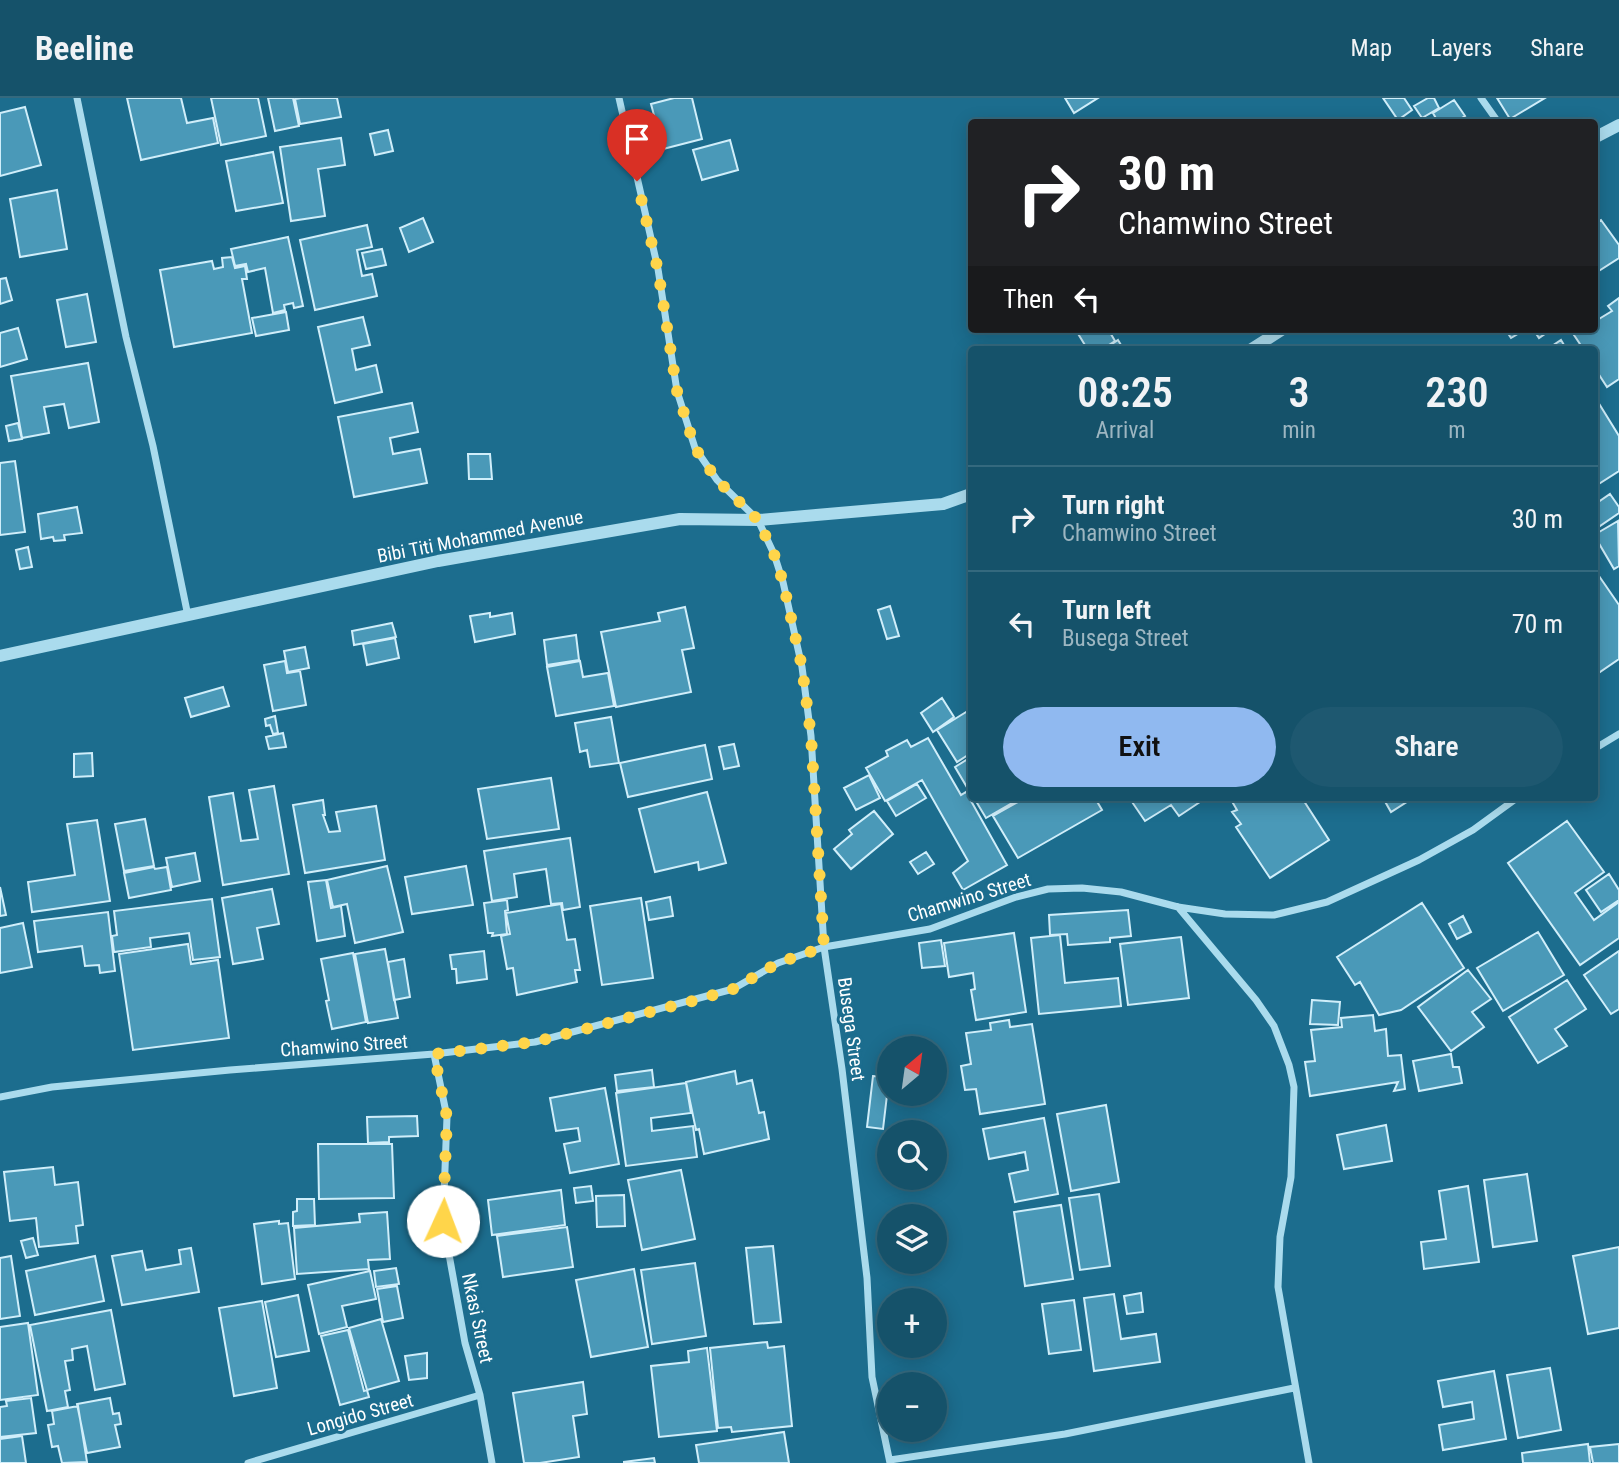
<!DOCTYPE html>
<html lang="en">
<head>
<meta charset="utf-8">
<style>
  :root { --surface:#15526a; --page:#1e5870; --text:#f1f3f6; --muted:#9db6c1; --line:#34697e; --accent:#90b9f0 }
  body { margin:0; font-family:"Roboto Condensed",sans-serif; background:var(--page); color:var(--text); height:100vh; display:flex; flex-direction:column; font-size:26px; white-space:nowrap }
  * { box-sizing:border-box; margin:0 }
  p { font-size:23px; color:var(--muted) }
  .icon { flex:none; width:38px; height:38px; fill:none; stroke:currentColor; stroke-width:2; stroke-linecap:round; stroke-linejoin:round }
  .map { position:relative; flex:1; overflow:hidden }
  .panel { position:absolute; left:968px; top:248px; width:630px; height:455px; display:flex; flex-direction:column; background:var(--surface); border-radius:7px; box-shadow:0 4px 18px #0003,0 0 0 2px var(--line) }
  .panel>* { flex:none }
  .hud { position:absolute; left:968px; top:21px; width:630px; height:214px; border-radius:7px; box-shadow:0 4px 18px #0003,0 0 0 2px var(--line); background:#202124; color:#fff; overflow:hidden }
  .needle { width:46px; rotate:29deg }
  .tools { position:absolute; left:877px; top:938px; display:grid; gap:14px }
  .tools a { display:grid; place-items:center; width:70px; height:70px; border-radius:50%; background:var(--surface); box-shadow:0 4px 18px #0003,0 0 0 2px var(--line); font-size:35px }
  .pin { position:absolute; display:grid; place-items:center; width:60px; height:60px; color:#fff; margin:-72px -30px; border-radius:50% 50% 50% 0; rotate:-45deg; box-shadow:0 0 7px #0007 }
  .pin .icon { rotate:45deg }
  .me { position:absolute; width:77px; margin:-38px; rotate:2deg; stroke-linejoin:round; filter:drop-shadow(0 0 5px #0008) }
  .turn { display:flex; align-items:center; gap:24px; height:147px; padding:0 35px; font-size:32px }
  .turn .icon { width:91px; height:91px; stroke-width:2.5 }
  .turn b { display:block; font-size:49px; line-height:60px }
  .then { display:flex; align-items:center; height:66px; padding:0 35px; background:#0003; gap:14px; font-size:26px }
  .eta { display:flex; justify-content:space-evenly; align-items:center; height:119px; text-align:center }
  .eta b { font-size:42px; font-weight:600; line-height:49px }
  .action { display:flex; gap:14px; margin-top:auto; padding:14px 35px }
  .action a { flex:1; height:80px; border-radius:42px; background:var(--accent); color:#111; font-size:28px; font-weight:600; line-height:80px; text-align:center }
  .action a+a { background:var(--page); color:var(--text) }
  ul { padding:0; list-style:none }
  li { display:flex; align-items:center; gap:21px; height:105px; padding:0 35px; border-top:2px solid var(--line) }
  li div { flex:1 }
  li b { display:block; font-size:26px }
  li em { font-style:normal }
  header { display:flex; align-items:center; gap:42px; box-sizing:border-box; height:98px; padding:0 35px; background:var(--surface); border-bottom:2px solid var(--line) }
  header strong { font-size:33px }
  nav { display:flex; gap:38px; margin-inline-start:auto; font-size:24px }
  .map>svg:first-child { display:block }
  .building { fill:#4a99b8; stroke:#d0eefa; stroke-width:2 }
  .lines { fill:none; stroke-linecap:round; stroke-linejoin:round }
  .minor { stroke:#aadbed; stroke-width:7 }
  .tertiary { stroke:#aadbed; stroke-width:12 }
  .route { stroke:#ffd54a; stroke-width:12; stroke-dasharray:0 21.6 }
  .labels { text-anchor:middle; stroke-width:6; stroke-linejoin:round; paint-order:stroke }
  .street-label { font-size:19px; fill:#fff; stroke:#1c6d8e }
</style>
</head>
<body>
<header>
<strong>Beeline</strong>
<nav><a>Map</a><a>Layers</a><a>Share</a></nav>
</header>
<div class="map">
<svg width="1619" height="1365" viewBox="0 0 1619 1365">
  <rect width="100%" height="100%" fill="#1c6d8e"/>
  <path class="building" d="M 127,0 L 181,0 L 187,25 L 213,20 L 218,45 L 141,62 Z
    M 211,0 L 258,0 L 266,38 L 221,47 Z
    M 268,0 L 293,0 L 299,28 L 275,33 Z
    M 301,0 L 337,0 L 341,19 L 300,26 L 295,1 Z
    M 674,0 L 692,0 L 702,41 L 663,51 L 651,6 Z
    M 1065,0 L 1098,0 L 1074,15 Z
    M 1383,0 L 1404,0 L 1412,12 L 1398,22 Z
    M 1428,0 L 1434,0 L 1439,10 L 1422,20 L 1414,8 Z
    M 1497,0 L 1545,0 L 1510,21 Z
    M 1454,2 L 1465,18 L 1455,24 L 1438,24 L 1433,15 Z
    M 25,9 L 41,67 L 0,78 L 0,15 Z
    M 388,32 L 393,53 L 375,57 L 370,36 Z
    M 341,40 L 345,67 L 318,71 L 325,118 L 291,123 L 280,49 Z
    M 730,42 L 738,72 L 702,82 L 693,52 Z
    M 273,54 L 283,105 L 236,113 L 226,63 Z
    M 57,92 L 67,151 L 20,159 L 10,101 Z
    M 423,120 L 433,144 L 409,154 L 400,130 Z
    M 1601,122 L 1619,147 L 1619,160 L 1594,176 L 1594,126 Z
    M 367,127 L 372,149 L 357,152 L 362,178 L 372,176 L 377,198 L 315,212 L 300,142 Z
    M 288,139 L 303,208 L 294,210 L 293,205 L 284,207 L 285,212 L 273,215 L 265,170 L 248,174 L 246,166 L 235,168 L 231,151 Z
    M 382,151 L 386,167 L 366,171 L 362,155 Z
    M 232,159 L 235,170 L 245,168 L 247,181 L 242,181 L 252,235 L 174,249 L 160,172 L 212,163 L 214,171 L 223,169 L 222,160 Z
    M 6,180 L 12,202 L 0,206 L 0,181 Z
    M 87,196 L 96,244 L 66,249 L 57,202 Z
    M 1619,200 L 1619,281 L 1607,289 L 1594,269 L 1594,252 L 1584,252 L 1574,237 L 1584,231 L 1594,231 L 1594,224 L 1612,213 L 1608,208 Z
    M 286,214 L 289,232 L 256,238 L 252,220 Z
    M 363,219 L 370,247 L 352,251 L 356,272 L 376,267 L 382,294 L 335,305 L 318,229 Z
    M 18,230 L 27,261 L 0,269 L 0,235 Z
    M 1082,231 L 1108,231 L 1115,243 L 1101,252 L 1088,252 L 1077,234 Z
    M 1505,231 L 1526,231 L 1511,240 Z
    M 1533,231 L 1552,231 L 1539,240 Z
    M 1118,242 L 1124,252 L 1103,252 Z
    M 1561,242 L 1567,252 L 1546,252 Z
    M 88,265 L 99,324 L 69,330 L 64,306 L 44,309 L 49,335 L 22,340 L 11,278 Z
    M 1598,304 L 1619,338 L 1619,373 L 1594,389 L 1594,306 Z
    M 412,305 L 418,334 L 390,340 L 393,356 L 420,351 L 427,385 L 354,399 L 338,319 Z
    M 18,325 L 22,341 L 9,343 L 6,328 Z
    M 468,356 L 490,356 L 492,381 L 469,381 Z
    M 15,363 L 25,434 L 0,437 L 0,365 Z
    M 1610,396 L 1619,409 L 1619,415 L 1594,432 L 1594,407 Z
    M 77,409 L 82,435 L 64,437 L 65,442 L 54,443 L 53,439 L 41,441 L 38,416 Z
    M 1618,423 L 1619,468 L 1614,471 L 1594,437 Z
    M 28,449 L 32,469 L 20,471 L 16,452 Z
    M 1599,478 L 1619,507 L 1619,561 L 1597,576 L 1594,571 L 1594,481 Z
    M 890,508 L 899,538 L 887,541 L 878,512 Z
    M 685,509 L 694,550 L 682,552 L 691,594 L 616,609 L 601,534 L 660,523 L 658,515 Z
    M 490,515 L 490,519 L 512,515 L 515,536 L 475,544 L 470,518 Z
    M 392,525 L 396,539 L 354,547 L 352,533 Z
    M 576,537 L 579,562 L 547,567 L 544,542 Z
    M 395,540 L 399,560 L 367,567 L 363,546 Z
    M 305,549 L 309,570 L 288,574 L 284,553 Z
    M 285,563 L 287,575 L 300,573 L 306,607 L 273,613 L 264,567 Z
    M 580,563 L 583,579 L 608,575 L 614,608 L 556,618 L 547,569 Z
    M 223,589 L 229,608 L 191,619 L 185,600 Z
    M 942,600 L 954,619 L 933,634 L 921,615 Z
    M 971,611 L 971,655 L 957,664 L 937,632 Z
    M 275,618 L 278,635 L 273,636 L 270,627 L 266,628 L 265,621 Z
    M 611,619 L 619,665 L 590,669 L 587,652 L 580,654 L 575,625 Z
    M 283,635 L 286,649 L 269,651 L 266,639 Z
    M 928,640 L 961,697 L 966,694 L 1007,767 L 963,792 L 953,775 L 968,763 L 922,682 L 885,703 L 866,670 L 888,658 L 886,653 L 907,642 L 911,649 Z
    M 734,646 L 739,668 L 724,671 L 719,649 Z
    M 705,647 L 712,681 L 628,699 L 620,665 Z
    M 92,655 L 93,678 L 74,679 L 74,656 Z
    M 971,659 L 971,696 L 955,669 Z
    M 869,677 L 880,700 L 856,712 L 844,690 Z
    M 551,680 L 559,731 L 487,741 L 478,691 Z
    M 917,686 L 926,700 L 896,718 L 887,703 Z
    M 274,688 L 289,776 L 223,787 L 209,699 L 233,695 L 241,743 L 258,741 L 249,692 Z
    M 707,694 L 726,765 L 699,772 L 698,764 L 655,774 L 639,711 Z
    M 974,700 L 1021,700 L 986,720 Z
    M 1025,700 L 1095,700 L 1102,712 L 1018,760 L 993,718 Z
    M 1132,700 L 1202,700 L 1203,702 L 1179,718 L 1171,707 L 1145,723 L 1130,701 Z
    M 1230,700 L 1302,700 L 1329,742 L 1270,780 L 1236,729 L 1241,726 L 1232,714 L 1237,712 Z
    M 1383,700 L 1413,700 L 1391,714 Z
    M 323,702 L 325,717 L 323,717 L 329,734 L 340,733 L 336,714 L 376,708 L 385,762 L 305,775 L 293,707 Z
    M 874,713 L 893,736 L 851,771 L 834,751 L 852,736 L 849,732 Z
    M 145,721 L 154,768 L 124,773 L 115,726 Z
    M 97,722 L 110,803 L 32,814 L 28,784 L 75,777 L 67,726 Z
    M 1567,723 L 1604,774 L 1575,795 L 1594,822 L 1619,804 L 1619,840 L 1580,867 L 1508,765 Z
    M 570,740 L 580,809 L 563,812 L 562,805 L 551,806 L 546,771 L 514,776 L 517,799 L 492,803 L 484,753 Z
    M 926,754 L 934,766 L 918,776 L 910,764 Z
    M 195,755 L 200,783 L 172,789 L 166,760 Z
    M 387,768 L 403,834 L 355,845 L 347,806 L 333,809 L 327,782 Z
    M 466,768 L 473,807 L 412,816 L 405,779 Z
    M 154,769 L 155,771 L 167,769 L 171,792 L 129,800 L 124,775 Z
    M 1609,776 L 1619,792 L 1619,802 L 1601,814 L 1586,792 Z
    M 326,782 L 331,810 L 341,808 L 345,838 L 317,843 L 308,784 Z
    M 0,789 L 6,817 L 0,818 Z
    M 272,791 L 279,826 L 257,830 L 263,861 L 233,866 L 222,800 Z
    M 670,799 L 673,818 L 649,822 L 646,804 Z
    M 641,800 L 653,880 L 602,887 L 590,808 Z
    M 212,801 L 220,859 L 193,862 L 189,835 L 150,840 L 151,849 L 114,854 L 112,838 L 117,837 L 114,813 Z
    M 507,802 L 508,812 L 505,813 L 507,836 L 492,838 L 493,835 L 488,835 L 484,805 Z
    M 1422,805 L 1464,870 L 1401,912 L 1379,917 L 1360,884 L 1355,887 L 1337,859 Z
    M 561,806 L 567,842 L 575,841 L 580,872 L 575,872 L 577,884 L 517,897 L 513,870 L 507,871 L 501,838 L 510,836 L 506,815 Z
    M 1128,812 L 1131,838 L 1110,840 L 1110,844 L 1068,847 L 1067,836 L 1050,837 L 1049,817 Z
    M 108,814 L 115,873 L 100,875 L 99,867 L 85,868 L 82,848 L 38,854 L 34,823 Z
    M 1463,818 L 1471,834 L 1457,841 L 1449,826 Z
    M 23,825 L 32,869 L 0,875 L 0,830 Z
    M 1538,834 L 1564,877 L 1503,913 L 1477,870 Z
    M 1014,835 L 1026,914 L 976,922 L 971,892 L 975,891 L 973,875 L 949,879 L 944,845 Z
    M 1060,837 L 1065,885 L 1118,880 L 1121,908 L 1039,916 L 1031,840 Z
    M 1181,839 L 1189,900 L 1128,907 L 1120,846 Z
    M 941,842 L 945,868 L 922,870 L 919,845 Z
    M 188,846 L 191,866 L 218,862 L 229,940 L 133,952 L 119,856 Z
    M 385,851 L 398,920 L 368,925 L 355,856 Z
    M 484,853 L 487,881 L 457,885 L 456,871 L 452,871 L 450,857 Z
    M 1619,853 L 1619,911 L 1611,916 L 1584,877 Z
    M 353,855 L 366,924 L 332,931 L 326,903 L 329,902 L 321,861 Z
    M 404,861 L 410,899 L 394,902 L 388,864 Z
    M 1468,872 L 1491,901 L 1472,914 L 1484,929 L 1451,953 L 1418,909 Z
    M 1567,882 L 1586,911 L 1555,931 L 1567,948 L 1538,965 L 1509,919 Z
    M 1312,902 L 1340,904 L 1338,927 L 1310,926 Z
    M 1373,917 L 1375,933 L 1386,931 L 1388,958 L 1401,957 L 1405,991 L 1394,993 L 1398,984 L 1310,998 L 1305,964 L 1315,963 L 1311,932 L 1342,929 L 1341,920 Z
    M 1009,922 L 1010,929 L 1032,926 L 1045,1006 L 980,1016 L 976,991 L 965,992 L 961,968 L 971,966 L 966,935 L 991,932 L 990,925 Z
    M 1451,956 L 1453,969 L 1459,969 L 1462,985 L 1419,993 L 1413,963 Z
    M 652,972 L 654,989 L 617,993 L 615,977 Z
    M 735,973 L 737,986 L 752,982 L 759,1015 L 764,1014 L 769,1041 L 704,1056 L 699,1031 L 696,1032 L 686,984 Z
    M 873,978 L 889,980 L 883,1031 L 867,1029 Z
    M 686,985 L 691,1015 L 651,1020 L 652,1033 L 693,1028 L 697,1059 L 626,1068 L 616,995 Z
    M 605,990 L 619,1066 L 570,1075 L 564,1046 L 580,1043 L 578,1030 L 556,1033 L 550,1000 Z
    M 1106,1007 L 1119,1084 L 1071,1093 L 1057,1016 Z
    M 417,1018 L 418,1038 L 389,1039 L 389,1044 L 368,1045 L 367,1019 Z
    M 1044,1020 L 1058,1096 L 1015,1104 L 1009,1076 L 1028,1072 L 1025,1054 L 989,1061 L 983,1031 Z
    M 1386,1027 L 1392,1063 L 1344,1071 L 1337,1037 Z
    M 318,1046 L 392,1046 L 394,1100 L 319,1101 Z
    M 53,1069 L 55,1087 L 78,1084 L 83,1127 L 76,1128 L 78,1145 L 39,1149 L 36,1120 L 10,1123 L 4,1074 Z
    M 681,1072 L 695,1141 L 642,1152 L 628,1082 Z
    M 1527,1076 L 1537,1143 L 1493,1149 L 1484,1082 Z
    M 591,1088 L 593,1103 L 576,1105 L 574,1090 Z
    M 1468,1088 L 1479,1164 L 1424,1171 L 1421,1144 L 1446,1141 L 1439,1093 Z
    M 561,1092 L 565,1127 L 492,1137 L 488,1102 Z
    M 1099,1096 L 1110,1168 L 1080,1172 L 1069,1100 Z
    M 624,1097 L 625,1128 L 597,1129 L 596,1098 Z
    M 297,1101 L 314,1101 L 315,1127 L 293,1128 L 293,1114 L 297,1113 Z
    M 1061,1107 L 1073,1181 L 1025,1188 L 1014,1114 Z
    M 387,1114 L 390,1161 L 368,1162 L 369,1171 L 297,1176 L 294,1130 L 360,1124 L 359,1116 Z
    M 279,1123 L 279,1126 L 288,1125 L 295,1181 L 262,1186 L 254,1126 Z
    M 567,1129 L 573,1169 L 503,1179 L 497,1138 Z
    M 33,1140 L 38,1157 L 26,1160 L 21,1143 Z
    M 773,1148 L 781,1224 L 754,1226 L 746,1150 Z
    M 1619,1149 L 1619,1230 L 1588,1236 L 1573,1158 Z
    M 191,1150 L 199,1194 L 122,1207 L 112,1158 L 142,1153 L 146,1172 L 181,1166 L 179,1152 Z
    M 11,1158 L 20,1218 L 0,1221 L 0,1160 Z
    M 95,1158 L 104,1203 L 35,1217 L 26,1173 Z
    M 695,1165 L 706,1238 L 652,1246 L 641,1172 Z
    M 396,1170 L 399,1186 L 376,1189 L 374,1173 Z
    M 634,1171 L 648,1249 L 591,1259 L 576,1182 Z
    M 370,1173 L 376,1201 L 342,1208 L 347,1229 L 319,1236 L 308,1187 Z
    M 397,1188 L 403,1220 L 383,1224 L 377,1191 Z
    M 1141,1195 L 1143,1214 L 1127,1216 L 1124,1198 Z
    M 1114,1196 L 1121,1241 L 1156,1236 L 1160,1264 L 1094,1273 L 1084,1200 Z
    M 298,1197 L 309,1253 L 276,1259 L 265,1204 Z
    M 1074,1202 L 1081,1252 L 1049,1256 L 1042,1206 Z
    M 262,1203 L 277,1290 L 234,1298 L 219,1210 Z
    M 111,1212 L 125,1286 L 95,1292 L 87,1248 L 72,1251 L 73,1262 L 65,1263 L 70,1292 L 65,1293 L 68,1309 L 47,1313 L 30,1227 Z
    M 381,1221 L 399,1283 L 367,1292 L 349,1230 Z
    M 28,1225 L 38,1297 L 0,1302 L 0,1229 Z
    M 348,1232 L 364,1293 L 367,1292 L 369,1299 L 340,1307 L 321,1238 Z
    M 767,1244 L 768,1250 L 784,1248 L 792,1328 L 732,1334 L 731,1329 L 718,1330 L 710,1250 Z
    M 707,1250 L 717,1333 L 659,1339 L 651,1268 L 689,1264 L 688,1253 Z
    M 427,1255 L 427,1280 L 409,1282 L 405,1258 Z
    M 1550,1270 L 1561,1332 L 1518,1340 L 1507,1277 Z
    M 1494,1273 L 1506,1341 L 1443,1352 L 1439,1327 L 1474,1321 L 1472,1304 L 1443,1309 L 1438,1283 Z
    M 583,1284 L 587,1316 L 573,1318 L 579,1359 L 540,1365 L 524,1365 L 513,1295 Z
    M 31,1300 L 36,1335 L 0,1339 L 0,1309 L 7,1308 L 6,1303 Z
    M 110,1300 L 113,1316 L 119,1315 L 121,1326 L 115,1327 L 120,1349 L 87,1355 L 77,1306 Z
    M 78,1308 L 87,1364 L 62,1365 L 58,1348 L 52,1349 L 48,1327 L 54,1326 L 52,1313 Z
    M 784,1334 L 789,1365 L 699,1365 L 696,1347 Z
    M 22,1338 L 26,1365 L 0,1365 L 0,1341 Z
    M 1588,1346 L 1590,1365 L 1523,1365 L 1522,1355 Z
    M 1619,1346 L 1619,1365 L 1593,1365 L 1590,1349 Z
    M 654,1360 L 655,1365 L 624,1365 L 624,1364 Z"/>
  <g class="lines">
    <path class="minor" d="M 77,0 L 126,239 L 153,348 L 188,518
      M 619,0 L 658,171 L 677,293 L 695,350 L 717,382 L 758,422 L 774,456 L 783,484 L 802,569 L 811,638 L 824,849 L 842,971 L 867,1180 L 872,1279 L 890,1365
      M 1481,0 L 1498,24
      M 1594,651 L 1619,636
      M 1178,809 L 1256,902 L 1274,928 L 1289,967 L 1294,989 L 1291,1079 L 1280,1139 L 1278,1189 L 1309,1365
      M 434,956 L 447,1019 L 443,1123 L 465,1245 L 480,1297 L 492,1365
      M 0,999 L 52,989 L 230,972 L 434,956 L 535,944 L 733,891 L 778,865 L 824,849 L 930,831 L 1016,799 L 1048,791 L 1082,790 L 1121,794 L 1178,809 L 1225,816 L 1274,817 L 1327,804 L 1419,762 L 1473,732 L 1517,700
      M 890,1362 L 1065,1336 L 1294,1290
      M 248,1365 L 480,1297"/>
    <path class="tertiary" d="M 1594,40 L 1619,27
      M 1250,252 L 1283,231
      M 0,558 L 438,463 L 680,421 L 758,422 L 943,406 L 971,396"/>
  </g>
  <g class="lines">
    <path class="route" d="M 443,1123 L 447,1019 L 434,956 L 535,944 L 700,901 L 733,891 L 778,865 L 824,849 L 811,638 L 802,569 L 783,484 L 774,456 L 758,422 L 717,382 L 695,350 L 677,293 L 658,172 L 637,83"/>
  </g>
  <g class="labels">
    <g class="street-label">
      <text transform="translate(480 438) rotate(-11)" y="7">Bibi Titi Mohammed Avenue</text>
      <text transform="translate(969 799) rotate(-17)" y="7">Chamwino Street</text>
      <text transform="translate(852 931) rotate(82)" y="7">Busega Street</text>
      <text transform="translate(344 947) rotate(-4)" y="7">Chamwino Street</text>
      <text transform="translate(478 1220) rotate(78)" y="7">Nkasi Street</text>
      <text transform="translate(360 1316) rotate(-16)" y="7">Longido Street</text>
    </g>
  </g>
</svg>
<div class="tools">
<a><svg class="needle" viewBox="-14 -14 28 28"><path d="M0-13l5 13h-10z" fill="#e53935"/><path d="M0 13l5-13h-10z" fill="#9db6c1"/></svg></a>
<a><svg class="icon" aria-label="search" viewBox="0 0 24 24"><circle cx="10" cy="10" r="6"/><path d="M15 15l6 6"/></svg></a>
<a><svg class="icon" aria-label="layers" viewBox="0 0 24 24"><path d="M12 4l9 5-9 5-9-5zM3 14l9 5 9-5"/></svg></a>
<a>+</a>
<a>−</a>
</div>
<div class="pin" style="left:637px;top:83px;background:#d93025"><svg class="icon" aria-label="arrive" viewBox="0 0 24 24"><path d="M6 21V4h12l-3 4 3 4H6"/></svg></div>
<svg class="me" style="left:443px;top:1123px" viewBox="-20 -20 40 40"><circle r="19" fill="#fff"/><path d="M0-13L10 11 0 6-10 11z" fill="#ffd54a"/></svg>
<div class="hud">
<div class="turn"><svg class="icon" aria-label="right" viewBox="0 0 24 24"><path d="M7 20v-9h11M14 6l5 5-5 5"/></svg><div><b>30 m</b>Chamwino Street</div></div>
<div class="then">Then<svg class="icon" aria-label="left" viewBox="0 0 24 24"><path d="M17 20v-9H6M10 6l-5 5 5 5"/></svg></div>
</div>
<section class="panel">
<div class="eta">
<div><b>08:25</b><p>Arrival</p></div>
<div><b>3</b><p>min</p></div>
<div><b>230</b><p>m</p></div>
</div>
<ul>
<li><svg class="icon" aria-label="right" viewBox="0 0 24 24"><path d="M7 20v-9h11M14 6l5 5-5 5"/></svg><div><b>Turn right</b><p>Chamwino Street</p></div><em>30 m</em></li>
<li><svg class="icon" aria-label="left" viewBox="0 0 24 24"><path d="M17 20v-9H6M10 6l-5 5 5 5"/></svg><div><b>Turn left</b><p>Busega Street</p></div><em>70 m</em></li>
</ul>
<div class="action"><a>Exit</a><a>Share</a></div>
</section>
</div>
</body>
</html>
